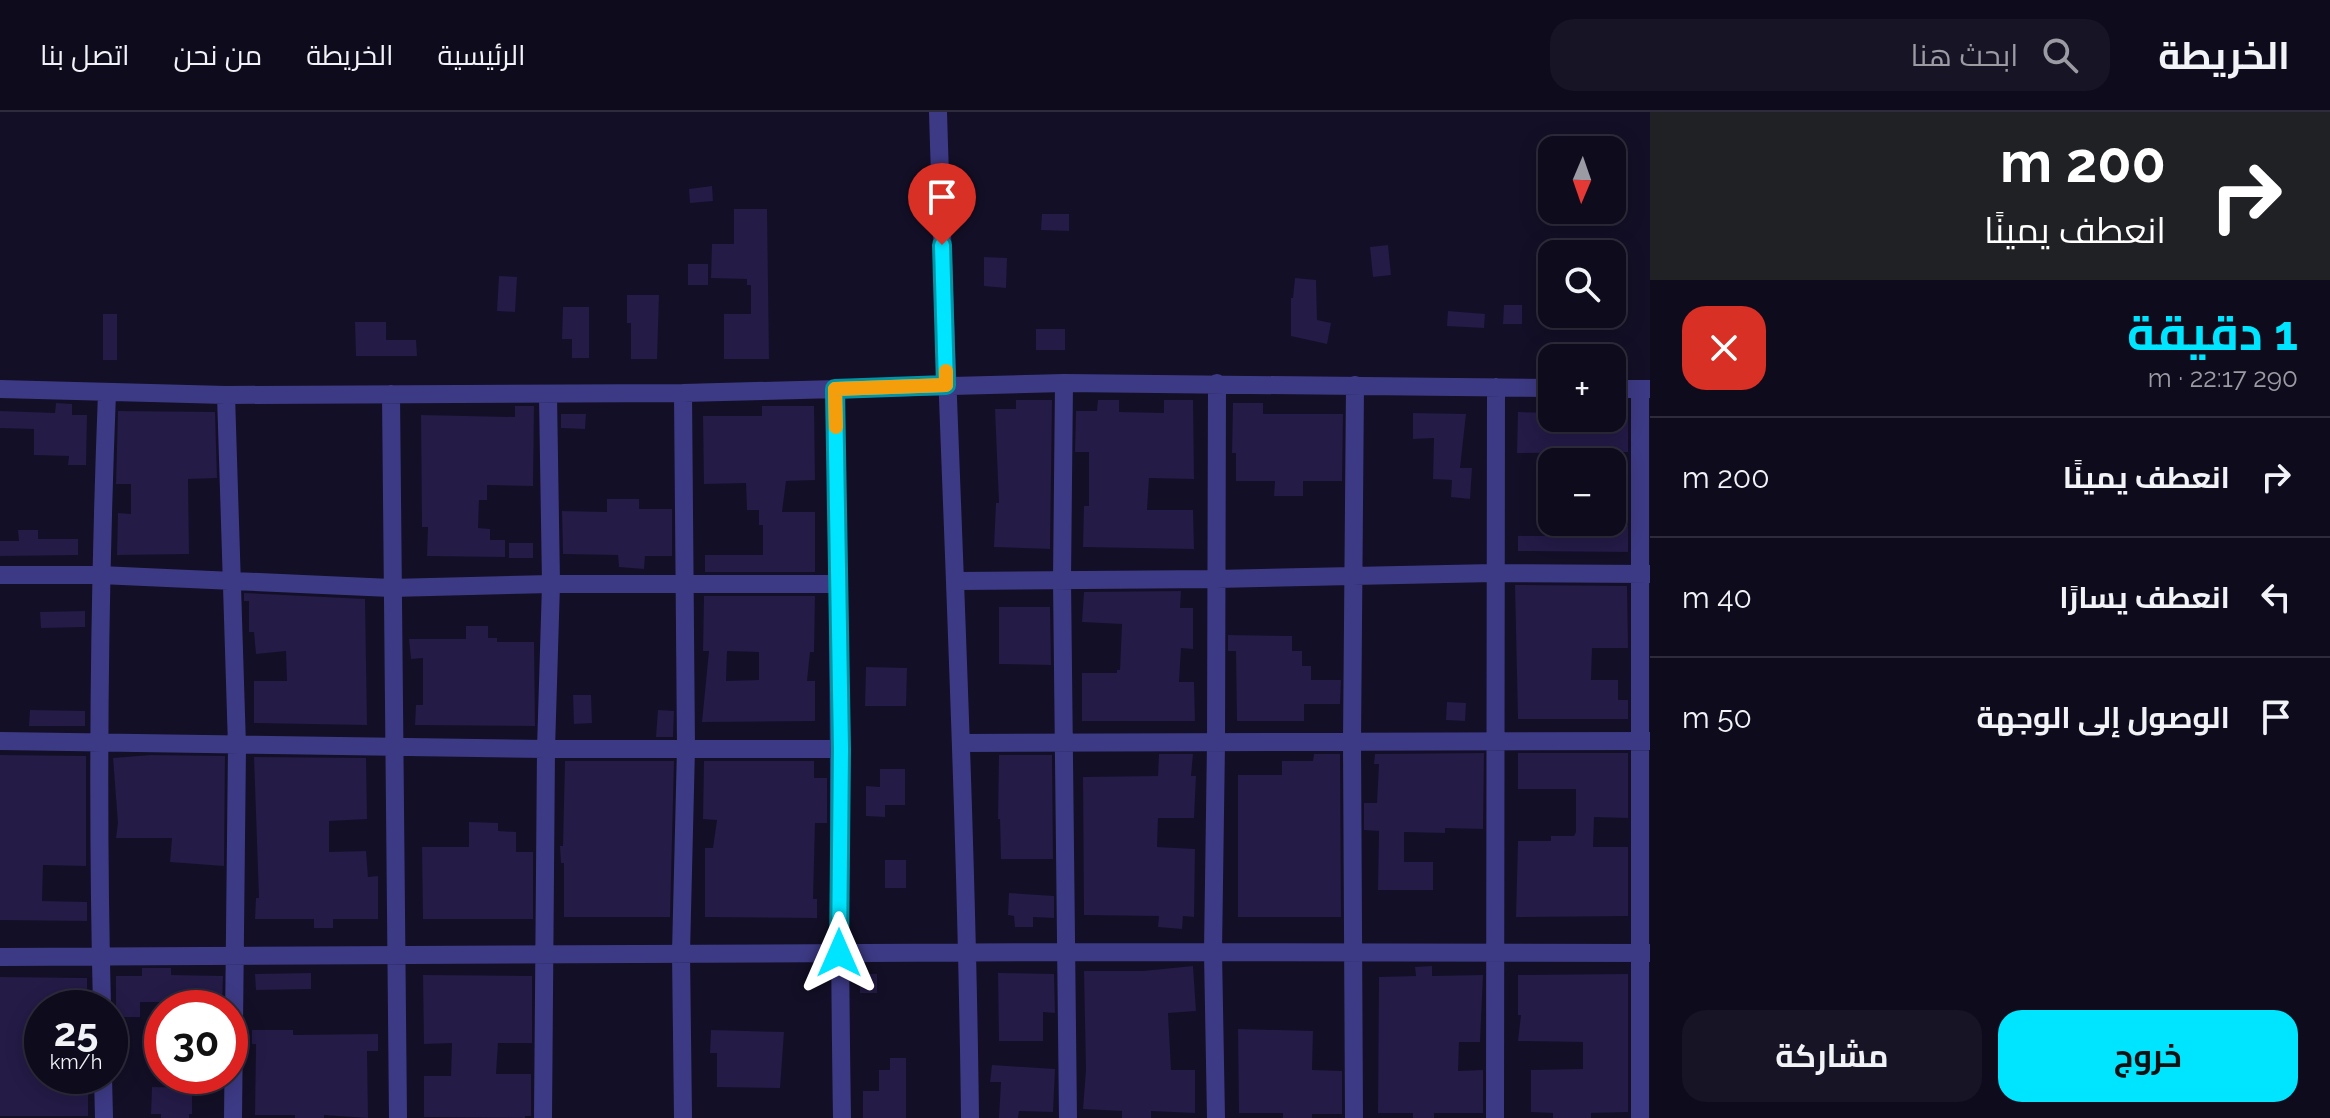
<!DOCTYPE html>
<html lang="ar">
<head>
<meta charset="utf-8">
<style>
  :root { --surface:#0e0b1c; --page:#171425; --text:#f1f3f6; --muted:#9b9ba3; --line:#2e2b3b; --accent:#00e5ff }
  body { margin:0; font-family:Raleway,Cairo,sans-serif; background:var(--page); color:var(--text); direction:rtl; height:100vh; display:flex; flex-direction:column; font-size:30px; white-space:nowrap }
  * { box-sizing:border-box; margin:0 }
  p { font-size:26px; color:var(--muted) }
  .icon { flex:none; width:44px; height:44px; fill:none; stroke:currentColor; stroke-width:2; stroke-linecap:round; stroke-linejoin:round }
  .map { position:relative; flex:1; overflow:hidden; direction:ltr }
  .side { display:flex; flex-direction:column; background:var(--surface); width:680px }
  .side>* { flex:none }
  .banner { background:#202124; color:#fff; overflow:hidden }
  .needle { width:52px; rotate:182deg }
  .buttons { position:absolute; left:1538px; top:24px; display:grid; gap:16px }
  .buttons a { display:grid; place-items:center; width:88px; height:88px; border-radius:16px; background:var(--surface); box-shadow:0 4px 20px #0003,0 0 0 2px var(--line); font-size:40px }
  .speed { position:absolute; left:24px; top:878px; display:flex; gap:16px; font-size:40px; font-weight:700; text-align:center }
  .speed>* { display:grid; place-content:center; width:104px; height:104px; border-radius:50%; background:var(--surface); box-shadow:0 4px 20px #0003,0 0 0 2px var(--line); line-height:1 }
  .speed small { font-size:20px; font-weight:400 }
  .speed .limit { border:12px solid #d22; background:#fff; color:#111 }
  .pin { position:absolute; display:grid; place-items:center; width:68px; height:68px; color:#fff; margin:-82px -34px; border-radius:50% 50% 50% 0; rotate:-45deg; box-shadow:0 0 8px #0007 }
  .pin .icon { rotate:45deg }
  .me { position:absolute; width:88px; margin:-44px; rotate:0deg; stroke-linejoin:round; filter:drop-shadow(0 0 6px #0008) }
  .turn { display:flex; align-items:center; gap:28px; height:168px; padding:0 32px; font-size:36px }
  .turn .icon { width:104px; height:104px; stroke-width:2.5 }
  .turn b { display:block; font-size:56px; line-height:68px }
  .round { display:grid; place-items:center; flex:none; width:84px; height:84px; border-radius:24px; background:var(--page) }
  .summary { display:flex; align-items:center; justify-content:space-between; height:136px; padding:0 32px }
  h1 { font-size:48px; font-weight:700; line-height:60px; color:var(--accent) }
  .cta { display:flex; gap:16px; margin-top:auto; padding:16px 32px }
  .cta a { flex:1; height:92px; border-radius:24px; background:var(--accent); color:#111; font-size:32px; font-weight:700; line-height:92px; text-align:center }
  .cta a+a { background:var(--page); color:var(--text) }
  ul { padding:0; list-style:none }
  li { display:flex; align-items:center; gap:24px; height:120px; padding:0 32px; border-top:2px solid var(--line) }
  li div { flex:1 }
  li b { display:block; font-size:30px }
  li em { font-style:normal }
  header { display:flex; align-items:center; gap:48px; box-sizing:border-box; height:112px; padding:0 40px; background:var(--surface); border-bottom:2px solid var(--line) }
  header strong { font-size:38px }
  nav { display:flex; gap:44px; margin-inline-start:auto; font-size:28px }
  .search { width:560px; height:72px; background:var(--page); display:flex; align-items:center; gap:20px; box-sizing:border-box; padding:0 28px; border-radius:24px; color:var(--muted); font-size:30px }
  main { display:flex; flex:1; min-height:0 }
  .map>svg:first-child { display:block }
  .building { fill:#241b47; fill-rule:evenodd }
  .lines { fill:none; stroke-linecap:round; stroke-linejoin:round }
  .street { stroke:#3d3a85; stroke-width:18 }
  .route-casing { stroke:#0095a6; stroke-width:20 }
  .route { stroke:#00e5ff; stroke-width:14 }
  .slow { stroke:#f59e0b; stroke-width:14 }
</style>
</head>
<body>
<header>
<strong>الخريطة</strong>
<div class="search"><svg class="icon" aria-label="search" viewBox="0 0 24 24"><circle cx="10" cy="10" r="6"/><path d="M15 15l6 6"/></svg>ابحث هنا</div>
<nav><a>الرئيسية</a><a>الخريطة</a><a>من نحن</a><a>اتصل بنا</a></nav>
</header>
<main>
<section class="side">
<div class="banner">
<div class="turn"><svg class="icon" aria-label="right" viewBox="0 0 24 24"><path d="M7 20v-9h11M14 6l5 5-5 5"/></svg><div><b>200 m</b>انعطف يمينًا</div></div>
</div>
<div class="summary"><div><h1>1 دقيقة</h1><p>290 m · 22:17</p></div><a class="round" style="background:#d93025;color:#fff"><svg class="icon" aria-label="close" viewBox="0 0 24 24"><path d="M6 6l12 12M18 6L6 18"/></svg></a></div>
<ul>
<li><svg class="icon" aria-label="right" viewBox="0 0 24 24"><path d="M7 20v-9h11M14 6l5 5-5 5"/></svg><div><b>انعطف يمينًا</b></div><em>200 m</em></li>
<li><svg class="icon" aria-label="left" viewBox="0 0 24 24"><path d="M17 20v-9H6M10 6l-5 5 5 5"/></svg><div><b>انعطف يسارًا</b></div><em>40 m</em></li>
<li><svg class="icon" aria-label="arrive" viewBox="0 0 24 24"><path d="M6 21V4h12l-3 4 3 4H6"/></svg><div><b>الوصول إلى الوجهة</b></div><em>50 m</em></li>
</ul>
<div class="cta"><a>خروج</a><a>مشاركة</a></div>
</section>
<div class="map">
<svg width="1650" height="1006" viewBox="0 0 1650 1006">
  <rect width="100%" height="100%" fill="#130f26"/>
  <path class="building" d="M 712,74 L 713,89 L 690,91 L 689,77 Z
    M 734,97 L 767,97 L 769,247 L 724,247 L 724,202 L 751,202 L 751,173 L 747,173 L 747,167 L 711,166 L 712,132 L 734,132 Z
    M 1042,102 L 1069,102 L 1069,119 L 1041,118 Z
    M 1388,133 L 1391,163 L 1373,165 L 1370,135 Z
    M 984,145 L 1007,146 L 1006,176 L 984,174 Z
    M 688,152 L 708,152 L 708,173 L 688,173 Z
    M 499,164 L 517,165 L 515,200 L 497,199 Z
    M 1295,166 L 1316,168 L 1317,208 L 1331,211 L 1327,232 L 1291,224 L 1291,186 L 1293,186 Z
    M 627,183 L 659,183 L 657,247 L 631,247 L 631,211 L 627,211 Z
    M 1504,193 L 1522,193 L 1522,212 L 1503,212 Z
    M 563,195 L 589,195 L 589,246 L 572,246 L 572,227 L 562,227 Z
    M 1448,199 L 1485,202 L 1484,216 L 1447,214 Z
    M 103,202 L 117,202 L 117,248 L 103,248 Z
    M 355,210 L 386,210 L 386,228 L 416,228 L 417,244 L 356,244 Z
    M 1036,217 L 1065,217 L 1065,238 L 1036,238 Z
    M 1016,288 L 1052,288 L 1050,437 L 994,435 L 996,391 L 999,391 L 995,297 L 1016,297 Z
    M 1098,288 L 1119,288 L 1119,300 L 1164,301 L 1164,288 L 1193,288 L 1194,367 L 1149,366 L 1147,398 L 1193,398 L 1194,437 L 1083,435 L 1084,394 L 1089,394 L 1089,340 L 1075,340 L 1076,299 L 1097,299 Z
    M 56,291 L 72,292 L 72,303 L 87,303 L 86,353 L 68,353 L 69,344 L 34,343 L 34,317 L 0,316 L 0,299 L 55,301 Z
    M 1233,291 L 1263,291 L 1263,302 L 1343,302 L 1342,369 L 1303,369 L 1303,384 L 1274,384 L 1275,369 L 1236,369 L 1236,341 L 1232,341 Z
    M 515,294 L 534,294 L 533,374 L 487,373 L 487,388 L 479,388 L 478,416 L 490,417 L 490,428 L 505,428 L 505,445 L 427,444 L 428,415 L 422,415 L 421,303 L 515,305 Z
    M 762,294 L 814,294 L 815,368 L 786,369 L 782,400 L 815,400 L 815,460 L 705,460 L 705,443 L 763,443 L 763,413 L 759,413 L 759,398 L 747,398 L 746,371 L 704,372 L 703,304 L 762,304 Z
    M 118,299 L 215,300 L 217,366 L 188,367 L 189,442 L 117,443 L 118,401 L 131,402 L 131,372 L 116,372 Z
    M 1518,300 L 1552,301 L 1552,306 L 1612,306 L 1612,302 L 1628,302 L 1628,340 L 1517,341 Z
    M 1413,301 L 1466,302 L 1460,356 L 1472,356 L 1470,387 L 1451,385 L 1452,368 L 1433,367 L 1434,326 L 1413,327 Z
    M 561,302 L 586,302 L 585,317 L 561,316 Z
    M 607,387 L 639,387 L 639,397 L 672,397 L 672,444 L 645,444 L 644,457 L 619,455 L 618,443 L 563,442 L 562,399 L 607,400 Z
    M 1562,413 L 1628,413 L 1628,440 L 1518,439 L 1518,424 L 1562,424 Z
    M 18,418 L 38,418 L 38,427 L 78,427 L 78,443 L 0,444 L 0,429 L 19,429 Z
    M 509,431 L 533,431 L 533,446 L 509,446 Z
    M 1515,473 L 1627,474 L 1628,536 L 1592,536 L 1591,568 L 1618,568 L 1618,588 L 1628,588 L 1628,607 L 1518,607 Z
    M 1181,479 L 1180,496 L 1193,496 L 1193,537 L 1181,536 L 1179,570 L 1194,570 L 1195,609 L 1082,609 L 1082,561 L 1117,561 L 1117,558 L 1120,558 L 1122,512 L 1082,510 L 1084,480 Z
    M 244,481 L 365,487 L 367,613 L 254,611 L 254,569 L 287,569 L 286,539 L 256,542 L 254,520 L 249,520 L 249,489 L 244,489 Z
    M 704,484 L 815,484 L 814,540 L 810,540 L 807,569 L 815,569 L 815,609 L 702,610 L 709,539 L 703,539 ZM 727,539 L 759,540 L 759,568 L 726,569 Z
    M 999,495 L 1050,495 L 1051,553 L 999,552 Z
    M 85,499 L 85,515 L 41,516 L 40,500 Z
    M 466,514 L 488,514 L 488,526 L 497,526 L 497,530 L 534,530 L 535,614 L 415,613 L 416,593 L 423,593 L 423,546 L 411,547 L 409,527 L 466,527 Z
    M 1228,523 L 1292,524 L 1292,539 L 1302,539 L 1302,554 L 1311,554 L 1311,568 L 1341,568 L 1340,592 L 1304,592 L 1304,609 L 1237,609 L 1236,539 L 1228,539 Z
    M 866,555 L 907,556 L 906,594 L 865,594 Z
    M 573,583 L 591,583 L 592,611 L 574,612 Z
    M 1447,590 L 1466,591 L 1465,609 L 1446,608 Z
    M 30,598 L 85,599 L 85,614 L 29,614 Z
    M 658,598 L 674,599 L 673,625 L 656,625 Z
    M 1484,641 L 1483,717 L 1445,716 L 1445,721 L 1404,720 L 1404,750 L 1433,750 L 1433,778 L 1378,778 L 1379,719 L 1364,718 L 1364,691 L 1377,691 L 1379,652 L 1374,652 L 1375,642 Z
    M 1518,641 L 1628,641 L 1628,706 L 1594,705 L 1593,735 L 1628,735 L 1628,804 L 1516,805 L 1518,729 L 1551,729 L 1551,724 L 1574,724 L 1576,720 L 1576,677 L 1518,677 Z
    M 1159,642 L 1193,642 L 1191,664 L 1196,664 L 1194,706 L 1158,706 L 1157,735 L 1195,737 L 1194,805 L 1183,804 L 1182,817 L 1158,815 L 1159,804 L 1084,803 L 1083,665 L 1158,664 Z
    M 1314,642 L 1340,642 L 1341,805 L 1238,805 L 1238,663 L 1282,663 L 1282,649 L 1313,649 Z
    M 0,643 L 86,644 L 86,754 L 43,753 L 42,789 L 87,790 L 87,809 L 0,808 Z
    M 151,643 L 225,644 L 224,754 L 170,750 L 172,726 L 116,726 L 118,711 L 113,646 Z
    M 999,643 L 1052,643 L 1053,747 L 1001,747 L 1000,707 L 998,707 Z
    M 254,645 L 366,646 L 367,707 L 329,709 L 329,740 L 366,739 L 368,765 L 378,764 L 378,807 L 333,807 L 333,816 L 314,816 L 314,807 L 255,807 L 256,786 L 259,786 Z
    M 565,649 L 674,649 L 670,805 L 564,805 L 564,751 L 561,751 L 560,734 L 563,734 Z
    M 704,649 L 814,649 L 814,666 L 827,666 L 827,711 L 815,711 L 813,787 L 817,787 L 817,806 L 705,805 L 705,736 L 713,736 L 717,708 L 703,707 Z
    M 880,657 L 905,657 L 905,693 L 885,693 L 885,705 L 866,704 L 866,674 L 880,675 Z
    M 469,710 L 498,711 L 498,719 L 516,720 L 516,740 L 533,740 L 533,807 L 423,807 L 422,735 L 469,735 Z
    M 885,748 L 906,748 L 906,776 L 885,776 Z
    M 1009,781 L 1054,784 L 1054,806 L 1033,805 L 1033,815 L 1015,815 L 1014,804 L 1008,803 Z
    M 1193,854 L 1196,899 L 1168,901 L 1171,958 L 1195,958 L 1195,1001 L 1151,999 L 1151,1006 L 1122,1006 L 1122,999 L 1083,997 L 1086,958 L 1084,859 L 1143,859 Z
    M 1432,854 L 1432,864 L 1483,863 L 1480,930 L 1459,930 L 1458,959 L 1483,958 L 1483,1001 L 1434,1001 L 1434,1006 L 1413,1006 L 1413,1001 L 1378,1001 L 1379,865 L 1416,864 L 1415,855 Z
    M 142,856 L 171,856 L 171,863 L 223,864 L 222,896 L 172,896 L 172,890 L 140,890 L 140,905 L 116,905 L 116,864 L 142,864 Z
    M 311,861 L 311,877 L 256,878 L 255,862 Z
    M 998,861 L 1054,862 L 1055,901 L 1043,900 L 1043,929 L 999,929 Z
    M 860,862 L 877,862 L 877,881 L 860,881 Z
    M 1628,862 L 1628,1000 L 1591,1001 L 1591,1006 L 1553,1006 L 1553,1001 L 1531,1000 L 1531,958 L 1583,957 L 1583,930 L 1518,929 L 1521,903 L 1518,903 L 1518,863 Z
    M 423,863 L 532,864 L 532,931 L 498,931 L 496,962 L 531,962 L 531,1004 L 525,1004 L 525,1006 L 424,1005 L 424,964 L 451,964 L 452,931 L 424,932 Z
    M 0,865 L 87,866 L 87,896 L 42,896 L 42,904 L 38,903 L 38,950 L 42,950 L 42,964 L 88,964 L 88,1004 L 0,1004 Z
    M 1238,917 L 1313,919 L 1312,958 L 1342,959 L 1342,1002 L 1312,1002 L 1312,1006 L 1283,1006 L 1283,1001 L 1239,1001 Z
    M 252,918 L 293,918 L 293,923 L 378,922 L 378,939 L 367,939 L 368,1006 L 324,1003 L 324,1006 L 295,1006 L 295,1003 L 255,1003 L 256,932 L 252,932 Z
    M 711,918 L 784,920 L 780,976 L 717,975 L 717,941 L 710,941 Z
    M 890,946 L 906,946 L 906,1006 L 863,1006 L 863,979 L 879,979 L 879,958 L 890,958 Z
    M 992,953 L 1055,957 L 1053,1000 L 1019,999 L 1018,1006 L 999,1006 L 1001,970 L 990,970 Z
    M 152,975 L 192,976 L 192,1002 L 189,1002 L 189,1006 L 161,1006 L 161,1002 L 151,1002 Z"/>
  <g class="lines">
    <path class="street" d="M 938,0 C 948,335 966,670 970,1006
      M 1064,271 L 1062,468 L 1068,1006
      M 0,277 L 226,283 L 683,281 L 1064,271 L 1552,276
      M 835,277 C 840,520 838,763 842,1006
      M 1612,277 L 1650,277
      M 683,281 L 686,636 L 681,841 L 683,1006
      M 391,282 L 398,1006
      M 226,283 L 237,634 L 233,1006
      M 0,463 L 100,463 L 391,476 L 551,472 L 839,472
      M 957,469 L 1215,467 L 1494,461 L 1650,462
      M 0,629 L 546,637 L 841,637
      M 961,631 L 1650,629
      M 0,845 L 1065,840 L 1650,841
      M 102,896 C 97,691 99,486 107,281
      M 103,964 L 104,1006
      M 543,1006 L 546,637 L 551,472 L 548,283
      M 1216,1006 L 1213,840 L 1216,631 L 1217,271
      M 1354,1006 L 1352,630 L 1355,273
      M 1495,1006 L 1496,275
      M 1640,1006 L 1640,277"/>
  </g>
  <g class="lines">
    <defs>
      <path id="route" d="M 839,841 L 841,637 L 835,277 L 946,273 L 942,133"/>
    </defs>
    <use href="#route" class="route-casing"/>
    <use href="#route" class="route"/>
    <path class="slow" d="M 836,315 L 835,277 L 946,273 L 946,259"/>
  </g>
</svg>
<div class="buttons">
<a><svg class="needle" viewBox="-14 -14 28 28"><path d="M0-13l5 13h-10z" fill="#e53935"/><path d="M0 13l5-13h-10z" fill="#9b9ba3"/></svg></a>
<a><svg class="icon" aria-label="search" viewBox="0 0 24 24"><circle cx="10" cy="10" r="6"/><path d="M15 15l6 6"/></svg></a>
<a>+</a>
<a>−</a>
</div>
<div class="speed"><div>25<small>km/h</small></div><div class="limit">30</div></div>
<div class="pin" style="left:942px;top:133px;background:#d93025"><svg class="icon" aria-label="arrive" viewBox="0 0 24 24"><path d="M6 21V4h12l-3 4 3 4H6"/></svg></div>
<svg class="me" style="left:839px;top:841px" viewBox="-20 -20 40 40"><path d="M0-17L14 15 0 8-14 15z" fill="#00e5ff" stroke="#fff" stroke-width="4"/></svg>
</div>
</main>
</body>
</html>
